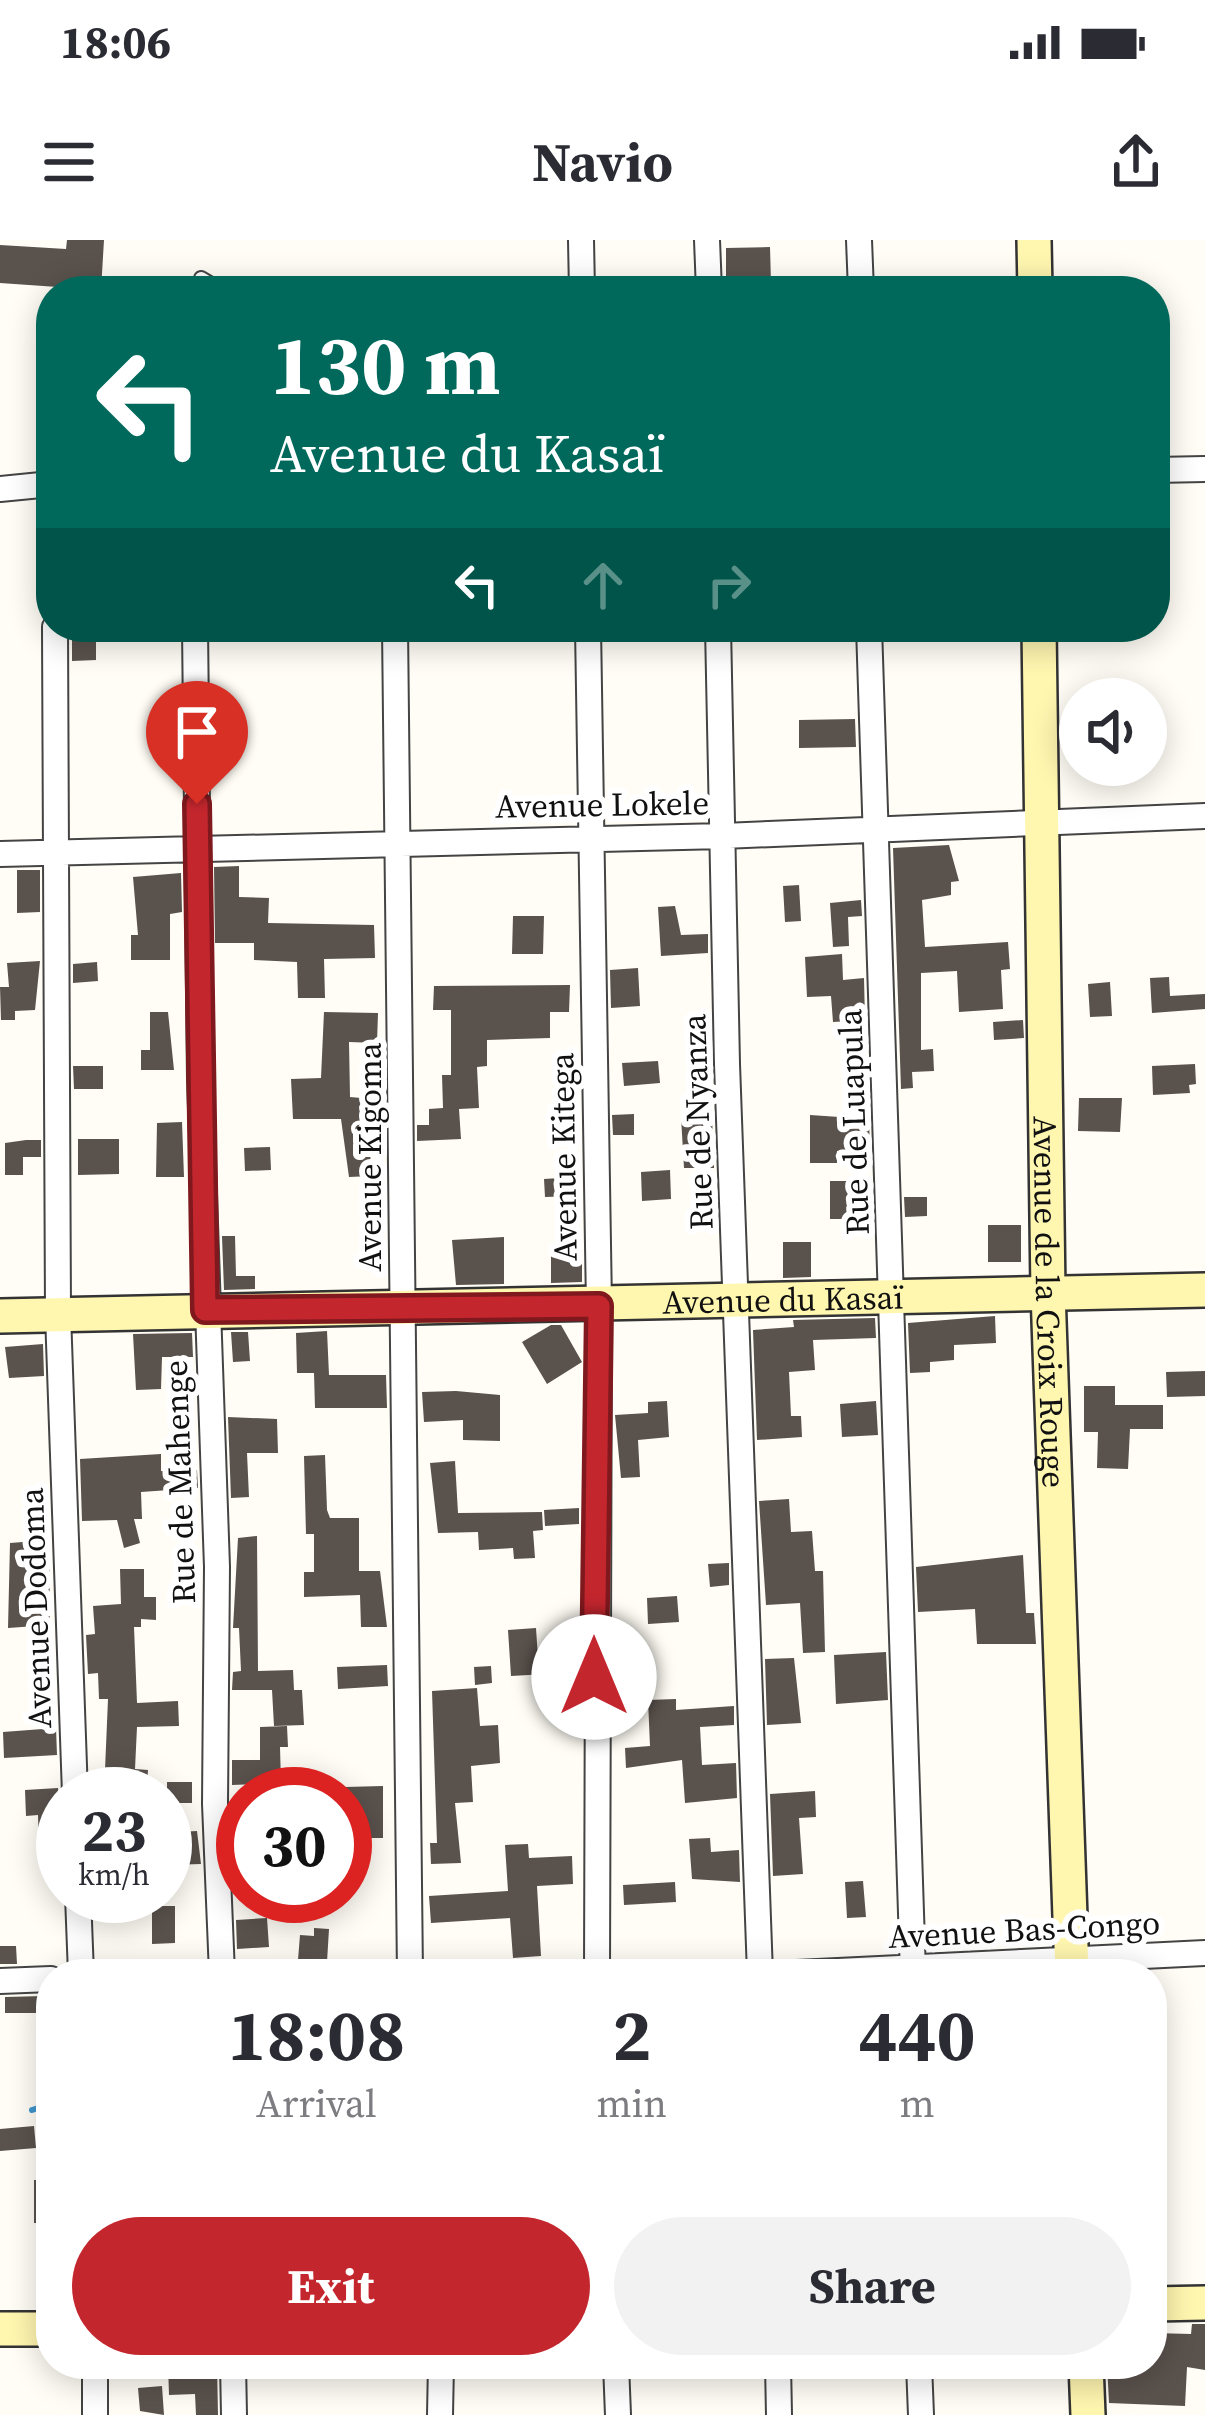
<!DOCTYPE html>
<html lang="en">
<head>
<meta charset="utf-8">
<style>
  :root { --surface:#fff; --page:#f2f2f3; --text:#2b2b33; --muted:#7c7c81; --accent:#c4262e }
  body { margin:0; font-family:"Source Serif 4",serif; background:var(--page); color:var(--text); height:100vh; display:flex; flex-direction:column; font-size:45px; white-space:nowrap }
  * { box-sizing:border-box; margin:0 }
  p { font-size:39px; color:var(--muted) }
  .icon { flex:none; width:66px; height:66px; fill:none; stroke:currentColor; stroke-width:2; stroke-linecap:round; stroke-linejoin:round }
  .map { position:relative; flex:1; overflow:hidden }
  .side { position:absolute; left:36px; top:1719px; width:1131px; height:420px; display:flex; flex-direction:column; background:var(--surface); border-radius:48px; box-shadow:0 6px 30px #0003 }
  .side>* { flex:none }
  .guide { position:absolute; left:36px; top:36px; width:1134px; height:366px; border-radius:48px; box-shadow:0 6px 30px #0003; background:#00695c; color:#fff; overflow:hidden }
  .controls { position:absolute; left:1059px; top:438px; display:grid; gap:24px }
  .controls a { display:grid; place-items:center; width:108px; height:108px; border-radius:50%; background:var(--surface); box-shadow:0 6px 30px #0003; font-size:60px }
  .speed { position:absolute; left:36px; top:1527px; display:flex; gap:24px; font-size:60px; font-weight:700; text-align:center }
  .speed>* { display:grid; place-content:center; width:156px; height:156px; border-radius:50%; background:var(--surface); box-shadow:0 6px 30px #0003; line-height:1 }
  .speed small { font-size:30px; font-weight:400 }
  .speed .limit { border:18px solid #d22; background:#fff; color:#111 }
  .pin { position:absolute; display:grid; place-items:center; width:102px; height:102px; color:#fff; margin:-123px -51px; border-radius:50% 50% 50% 0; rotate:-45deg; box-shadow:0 0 12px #0007 }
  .pin .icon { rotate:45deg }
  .me { position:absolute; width:132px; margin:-66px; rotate:0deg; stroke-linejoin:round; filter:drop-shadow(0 0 9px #0008) }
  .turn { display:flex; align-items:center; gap:42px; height:252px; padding:0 36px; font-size:54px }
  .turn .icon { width:156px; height:156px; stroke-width:2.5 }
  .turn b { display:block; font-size:84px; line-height:102px }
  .lanes { display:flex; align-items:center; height:114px; padding:0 36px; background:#0003; justify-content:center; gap:60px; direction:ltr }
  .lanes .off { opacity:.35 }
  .eta { display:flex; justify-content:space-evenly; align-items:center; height:204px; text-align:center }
  .eta b { font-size:72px; font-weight:700; line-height:84px }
  .action { display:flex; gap:24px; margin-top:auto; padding:24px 36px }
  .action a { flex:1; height:138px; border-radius:72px; background:var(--accent); color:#fff; font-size:48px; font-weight:700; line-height:138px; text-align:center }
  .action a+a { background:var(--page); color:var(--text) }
  .status { display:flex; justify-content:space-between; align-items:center; height:84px; padding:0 60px; background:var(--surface); direction:ltr }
  .status svg { height:33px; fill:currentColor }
  header { display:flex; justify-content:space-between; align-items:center; height:156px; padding:0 36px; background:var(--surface); font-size:54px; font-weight:700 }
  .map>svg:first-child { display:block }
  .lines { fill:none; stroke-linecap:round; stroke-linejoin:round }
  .stream { stroke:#3f96cf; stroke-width:6 }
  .building { fill:#5a524d }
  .lane-casing { stroke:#444; stroke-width:16 }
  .street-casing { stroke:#444; stroke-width:28 }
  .secondary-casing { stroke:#333; stroke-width:38 }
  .lane { stroke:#fff; stroke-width:12 }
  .street { stroke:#fff; stroke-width:24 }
  .secondary { stroke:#fff6b0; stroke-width:33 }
  .route-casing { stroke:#7f191e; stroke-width:30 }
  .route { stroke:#c4262e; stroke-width:21 }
  .labels { text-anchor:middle; stroke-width:12; stroke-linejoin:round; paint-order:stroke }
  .street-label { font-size:33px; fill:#111; stroke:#fff }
</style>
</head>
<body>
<div class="status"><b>18:06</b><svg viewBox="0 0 49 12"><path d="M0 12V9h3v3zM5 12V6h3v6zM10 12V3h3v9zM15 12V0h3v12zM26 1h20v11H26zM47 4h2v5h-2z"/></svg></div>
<header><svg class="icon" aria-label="menu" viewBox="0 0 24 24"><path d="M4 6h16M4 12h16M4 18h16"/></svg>Navio<svg class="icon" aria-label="share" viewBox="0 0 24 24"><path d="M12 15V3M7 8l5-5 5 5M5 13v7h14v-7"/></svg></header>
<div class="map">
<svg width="1205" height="2175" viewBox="0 0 1205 2175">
  <rect width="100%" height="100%" fill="#fffdf5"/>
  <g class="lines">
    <path class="stream" d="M 32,1870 L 51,1864"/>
  </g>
  <path class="building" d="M 67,0 L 104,0 L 101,50 L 0,43 L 0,5 L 66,9 Z
    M 770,7 L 771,43 L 726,44 L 726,8 Z
    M 96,396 L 96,420 L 72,421 L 72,397 Z
    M 855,479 L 856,507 L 799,508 L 799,480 Z
    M 949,605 L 959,641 L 951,642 L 951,655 L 922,660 L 925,707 L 1008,702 L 1010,729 L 1001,730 L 1003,769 L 959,772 L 957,731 L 921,733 L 921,810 L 933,809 L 934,831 L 912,832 L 913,848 L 901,849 L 893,608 Z
    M 239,626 L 239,657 L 269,658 L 268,683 L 374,685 L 375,718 L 324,719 L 325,758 L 298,758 L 297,722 L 254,720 L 254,703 L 215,703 L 214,627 Z
    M 17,630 L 40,630 L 40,672 L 17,673 Z
    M 181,633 L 182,672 L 170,674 L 170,720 L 131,720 L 131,695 L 138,695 L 133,637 Z
    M 799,645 L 801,681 L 785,682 L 783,646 Z
    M 861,660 L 862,676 L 848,677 L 849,706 L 833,707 L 830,663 Z
    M 675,666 L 681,695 L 708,694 L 708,713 L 661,716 L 658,667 Z
    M 513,676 L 544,676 L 543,714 L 512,714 Z
    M 842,714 L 843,740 L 864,738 L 865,780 L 833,782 L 831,756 L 807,757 L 805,717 Z
    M 40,721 L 35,770 L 15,771 L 15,780 L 1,780 L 0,747 L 9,747 L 7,723 Z
    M 97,722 L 98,741 L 73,743 L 73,724 Z
    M 638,728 L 640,766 L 611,768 L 610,730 Z
    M 1169,737 L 1170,756 L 1205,754 L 1205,769 L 1152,773 L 1150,738 Z
    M 1110,742 L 1112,776 L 1090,777 L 1088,744 Z
    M 570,745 L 569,772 L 550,772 L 550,798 L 487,800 L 487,826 L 477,827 L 479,868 L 459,869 L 461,899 L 417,901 L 417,885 L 429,885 L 429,869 L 443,868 L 442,835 L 451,835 L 451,770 L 433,770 L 434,746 Z
    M 150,772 L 168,772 L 174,830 L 141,830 L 141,810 L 150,810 Z
    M 324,772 L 378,773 L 377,803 L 349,802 L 350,857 L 384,860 L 384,879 L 375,879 L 376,904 L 370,904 L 371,936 L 349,937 L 341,879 L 293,879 L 291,839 L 321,838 Z
    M 1023,780 L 1024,798 L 994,800 L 993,782 Z
    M 658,821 L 660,843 L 624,846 L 622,823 Z
    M 1195,824 L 1196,844 L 1189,845 L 1190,853 L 1153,855 L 1152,826 Z
    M 73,826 L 103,826 L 103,849 L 74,849 Z
    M 1079,858 L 1122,858 L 1120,892 L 1078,891 Z
    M 634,874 L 634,895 L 613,895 L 612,875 Z
    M 810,875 L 869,879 L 870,911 L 837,911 L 837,923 L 810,923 Z
    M 712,876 L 714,928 L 684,928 L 681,877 Z
    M 182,882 L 184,937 L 156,937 L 157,883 Z
    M 78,899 L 119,899 L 119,934 L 78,935 Z
    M 26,900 L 41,900 L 41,917 L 23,917 L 23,935 L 5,935 L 5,903 Z
    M 270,907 L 271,930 L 245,931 L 244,908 Z
    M 670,930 L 671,959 L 642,961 L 641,932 Z
    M 575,937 L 577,956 L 545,957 L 544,939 Z
    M 830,941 L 869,941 L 869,979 L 830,979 Z
    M 904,957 L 927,957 L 927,976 L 905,977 Z
    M 988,985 L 1021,985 L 1021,1022 L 988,1022 Z
    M 222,996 L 235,996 L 236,1036 L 255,1036 L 255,1049 L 224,1050 Z
    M 504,997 L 504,1044 L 456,1045 L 452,1000 Z
    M 783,1002 L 811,1002 L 811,1037 L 783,1038 Z
    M 551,1015 L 582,1015 L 582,1042 L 551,1043 Z
    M 995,1076 L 996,1103 L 954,1105 L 954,1120 L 930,1122 L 930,1132 L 910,1133 L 908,1083 Z
    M 875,1078 L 876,1098 L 813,1100 L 815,1130 L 789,1132 L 791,1176 L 801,1176 L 802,1197 L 757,1200 L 753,1090 L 794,1087 L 793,1080 Z
    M 551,1085 L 561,1085 L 582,1122 L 547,1144 L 522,1102 Z
    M 327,1091 L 329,1135 L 386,1135 L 387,1168 L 315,1168 L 314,1133 L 297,1133 L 296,1093 Z
    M 231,1092 L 248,1092 L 250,1121 L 233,1122 Z
    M 192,1093 L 193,1117 L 162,1117 L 161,1149 L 136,1150 L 133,1094 Z
    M 43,1104 L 44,1136 L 9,1138 L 5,1107 Z
    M 1205,1131 L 1205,1156 L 1167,1157 L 1166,1132 Z
    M 1084,1146 L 1115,1146 L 1115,1165 L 1163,1165 L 1163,1189 L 1130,1189 L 1128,1229 L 1097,1228 L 1098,1192 L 1084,1192 Z
    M 456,1151 L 500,1155 L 500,1201 L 463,1200 L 463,1180 L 424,1182 L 422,1152 Z
    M 667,1161 L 669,1197 L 638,1200 L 640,1237 L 621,1238 L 615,1175 L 648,1173 L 648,1162 Z
    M 876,1161 L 878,1195 L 842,1197 L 840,1164 Z
    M 228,1177 L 277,1179 L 278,1213 L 247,1213 L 249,1257 L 231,1258 Z
    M 161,1214 L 161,1231 L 197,1230 L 198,1248 L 141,1252 L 142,1279 L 134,1279 L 140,1303 L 124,1308 L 117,1280 L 82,1281 L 80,1219 Z
    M 325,1215 L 327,1270 L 330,1278 L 359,1278 L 359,1331 L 380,1331 L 387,1387 L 361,1387 L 360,1355 L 304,1357 L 304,1332 L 314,1332 L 314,1294 L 306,1294 L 304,1216 Z
    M 455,1221 L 458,1273 L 542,1272 L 543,1290 L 533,1291 L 535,1318 L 514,1319 L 513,1308 L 479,1310 L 478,1292 L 438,1293 L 430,1223 Z
    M 789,1259 L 791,1292 L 812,1291 L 815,1331 L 823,1331 L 825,1412 L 803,1413 L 800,1363 L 766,1365 L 759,1261 Z
    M 579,1268 L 579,1284 L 545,1286 L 544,1270 Z
    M 257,1296 L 258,1431 L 293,1430 L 294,1450 L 302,1450 L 304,1485 L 274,1486 L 272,1450 L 232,1450 L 233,1432 L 241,1431 L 239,1388 L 233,1388 L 238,1298 Z
    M 49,1300 L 50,1385 L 8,1388 L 10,1303 Z
    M 1023,1315 L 1026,1373 L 1034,1373 L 1036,1404 L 977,1404 L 975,1369 L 918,1372 L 916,1327 Z
    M 729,1323 L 729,1345 L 710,1347 L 708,1324 Z
    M 120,1329 L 144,1329 L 144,1357 L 156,1357 L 156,1380 L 141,1379 L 141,1387 L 134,1387 L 137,1463 L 178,1461 L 179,1486 L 137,1487 L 135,1529 L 148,1530 L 147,1544 L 128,1544 L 128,1554 L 104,1554 L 108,1459 L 99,1459 L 98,1433 L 88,1434 L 86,1395 L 95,1394 L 93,1366 L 121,1364 Z
    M 677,1356 L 679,1382 L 648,1384 L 647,1358 Z
    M 536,1388 L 538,1418 L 581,1415 L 581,1432 L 511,1436 L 508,1390 Z
    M 886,1412 L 888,1460 L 836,1464 L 834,1415 Z
    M 794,1418 L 801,1483 L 767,1485 L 765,1419 Z
    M 387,1425 L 388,1446 L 338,1449 L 337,1427 Z
    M 491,1426 L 492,1443 L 475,1445 L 474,1427 Z
    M 477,1448 L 480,1486 L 498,1485 L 500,1523 L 471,1526 L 473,1562 L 455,1563 L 461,1623 L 431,1624 L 430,1603 L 437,1603 L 432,1451 Z
    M 676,1459 L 676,1470 L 734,1466 L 734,1485 L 700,1487 L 702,1525 L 736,1523 L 737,1558 L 685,1563 L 682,1520 L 626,1528 L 625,1508 L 650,1506 L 648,1460 Z
    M 287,1486 L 288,1507 L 280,1507 L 281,1543 L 232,1545 L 232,1520 L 260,1520 L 260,1487 Z
    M 56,1488 L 57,1515 L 4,1518 L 3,1492 Z
    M 167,1542 L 192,1542 L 192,1563 L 167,1563 Z
    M 383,1546 L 383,1598 L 350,1598 L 345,1547 Z
    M 58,1548 L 63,1605 L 39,1607 L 38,1575 L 26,1576 L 25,1550 Z
    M 815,1551 L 816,1577 L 799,1578 L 803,1634 L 773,1636 L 770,1554 Z
    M 197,1591 L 201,1624 L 169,1625 L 168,1603 L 179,1602 L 179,1592 Z
    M 710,1598 L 711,1612 L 739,1610 L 740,1642 L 692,1639 L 689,1599 Z
    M 528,1604 L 529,1618 L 572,1616 L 573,1644 L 537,1646 L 541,1716 L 513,1718 L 510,1678 L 431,1683 L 429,1656 L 508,1651 L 505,1605 Z
    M 863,1641 L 866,1677 L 847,1678 L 845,1642 Z
    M 675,1642 L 676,1662 L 624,1665 L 623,1645 Z
    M 152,1666 L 175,1666 L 175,1703 L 152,1704 Z
    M 267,1678 L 269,1707 L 237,1709 L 236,1680 Z
    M 314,1688 L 329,1689 L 327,1722 L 298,1720 L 300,1695 L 314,1696 Z
    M 0,1706 L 16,1706 L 17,1724 L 0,1724 Z
    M 45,1756 L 51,1756 L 51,1773 L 5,1773 L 5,1757 Z
    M 34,1886 L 36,1908 L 0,1911 L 0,1889 Z
    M 34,1940 L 51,1940 L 51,1983 L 34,1983 Z
    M 1192,2084 L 1205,2084 L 1205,2130 L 1187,2127 L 1185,2166 L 1109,2163 L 1107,2124 L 1152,2124 L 1152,2093 L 1191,2094 Z
    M 168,2124 L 217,2124 L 218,2175 L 196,2175 L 195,2154 L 169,2155 Z
    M 162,2146 L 164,2175 L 140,2171 L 138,2148 Z"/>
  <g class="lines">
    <defs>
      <path id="lane" d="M 201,38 L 223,51"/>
      <path id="street" d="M 581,0 L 582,51
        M 707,0 L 709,51
        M 859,0 L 861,51
        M 1155,230 L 1205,229
        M 0,249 L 51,244
        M 55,387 L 58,1074 L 75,1554
        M 195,387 L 200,840 L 217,1327 L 215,1564 L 222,1734
        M 395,387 L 410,1734
        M 588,387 L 599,1066 L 597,1734
        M 718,387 L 727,824 L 760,1734
        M 869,387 L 913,1734
        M 0,614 L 723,596 L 1205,576
        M 78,1656 L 81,1734
        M 776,1734 L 1205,1713
        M 0,1741 L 51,1739
        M 233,2124 L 234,2175
        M 616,2124 L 618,2175
        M 778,2124 L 779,2175
        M 919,2124 L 921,2175
        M 95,2175 L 95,2124
        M 440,2175 L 441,2124"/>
      <g id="secondary">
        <path d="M 1034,0 L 1035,51"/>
        <path id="s1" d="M 1039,387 L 1048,1052 L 1072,1734"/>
        <path id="s2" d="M 0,1076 L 1205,1050"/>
        <path d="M 1152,2064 L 1205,2063"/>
        <path d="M 0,2089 L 51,2089"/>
        <path d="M 1086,2124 L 1088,2175"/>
      </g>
    </defs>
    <use href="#lane" class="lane-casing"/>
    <use href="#street" class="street-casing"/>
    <use href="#secondary" class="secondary-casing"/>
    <use href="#lane" class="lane"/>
    <use href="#street" class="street"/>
    <use href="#secondary" class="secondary"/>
  </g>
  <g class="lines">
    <defs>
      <path id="route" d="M 197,564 L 205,1070 L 599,1066 L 594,1437"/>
    </defs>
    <use href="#route" class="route-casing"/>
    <use href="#route" class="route"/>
  </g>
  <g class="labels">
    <g class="street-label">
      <text transform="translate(602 564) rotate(-1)" y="12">Avenue Lokele</text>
      <text transform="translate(697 882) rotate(-92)" y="12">Rue de Nyanza</text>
      <text transform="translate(853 882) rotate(-92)" y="12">Rue de Luapula</text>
      <text transform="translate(369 917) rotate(-90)" y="12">Avenue Kigoma</text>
      <text transform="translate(563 917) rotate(-91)" y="12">Avenue Kitega</text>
      <text dy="12" stroke="none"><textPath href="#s2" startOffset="783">Avenue du Kasaï</textPath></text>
      <text dy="12" stroke="none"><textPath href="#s1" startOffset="675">Avenue de la Croix Rouge</textPath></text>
      <text transform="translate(179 1242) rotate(-92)" y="12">Rue de Mahenge</text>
      <text transform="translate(35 1368) rotate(-92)" y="12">Avenue Dodoma</text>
      <text transform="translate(1024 1689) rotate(-3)" y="12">Avenue Bas-Congo</text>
    </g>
  </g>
</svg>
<div class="controls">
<a><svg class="icon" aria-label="sound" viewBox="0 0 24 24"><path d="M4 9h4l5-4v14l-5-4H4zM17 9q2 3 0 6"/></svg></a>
</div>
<div class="speed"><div>23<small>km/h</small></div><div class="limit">30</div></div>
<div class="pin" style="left:197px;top:564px;background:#d93025"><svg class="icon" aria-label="arrive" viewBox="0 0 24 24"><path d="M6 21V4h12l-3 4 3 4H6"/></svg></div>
<svg class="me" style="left:594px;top:1437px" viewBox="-20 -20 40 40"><circle r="19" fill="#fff"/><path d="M0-13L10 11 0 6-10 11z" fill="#c4262e"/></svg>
<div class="guide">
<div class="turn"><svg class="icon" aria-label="left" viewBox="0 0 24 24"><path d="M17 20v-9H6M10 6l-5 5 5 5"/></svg><div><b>130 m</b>Avenue du Kasaï</div></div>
<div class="lanes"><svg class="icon" aria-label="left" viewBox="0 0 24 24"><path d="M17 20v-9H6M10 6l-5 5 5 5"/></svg><svg class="icon off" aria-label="ahead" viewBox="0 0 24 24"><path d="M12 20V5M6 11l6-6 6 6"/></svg><svg class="icon off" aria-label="right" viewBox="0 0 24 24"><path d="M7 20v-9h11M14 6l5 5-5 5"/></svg></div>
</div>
<section class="side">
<div class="eta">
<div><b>18:08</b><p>Arrival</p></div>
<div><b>2</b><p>min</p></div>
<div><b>440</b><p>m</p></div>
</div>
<div class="action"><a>Exit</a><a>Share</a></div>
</section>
</div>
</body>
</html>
